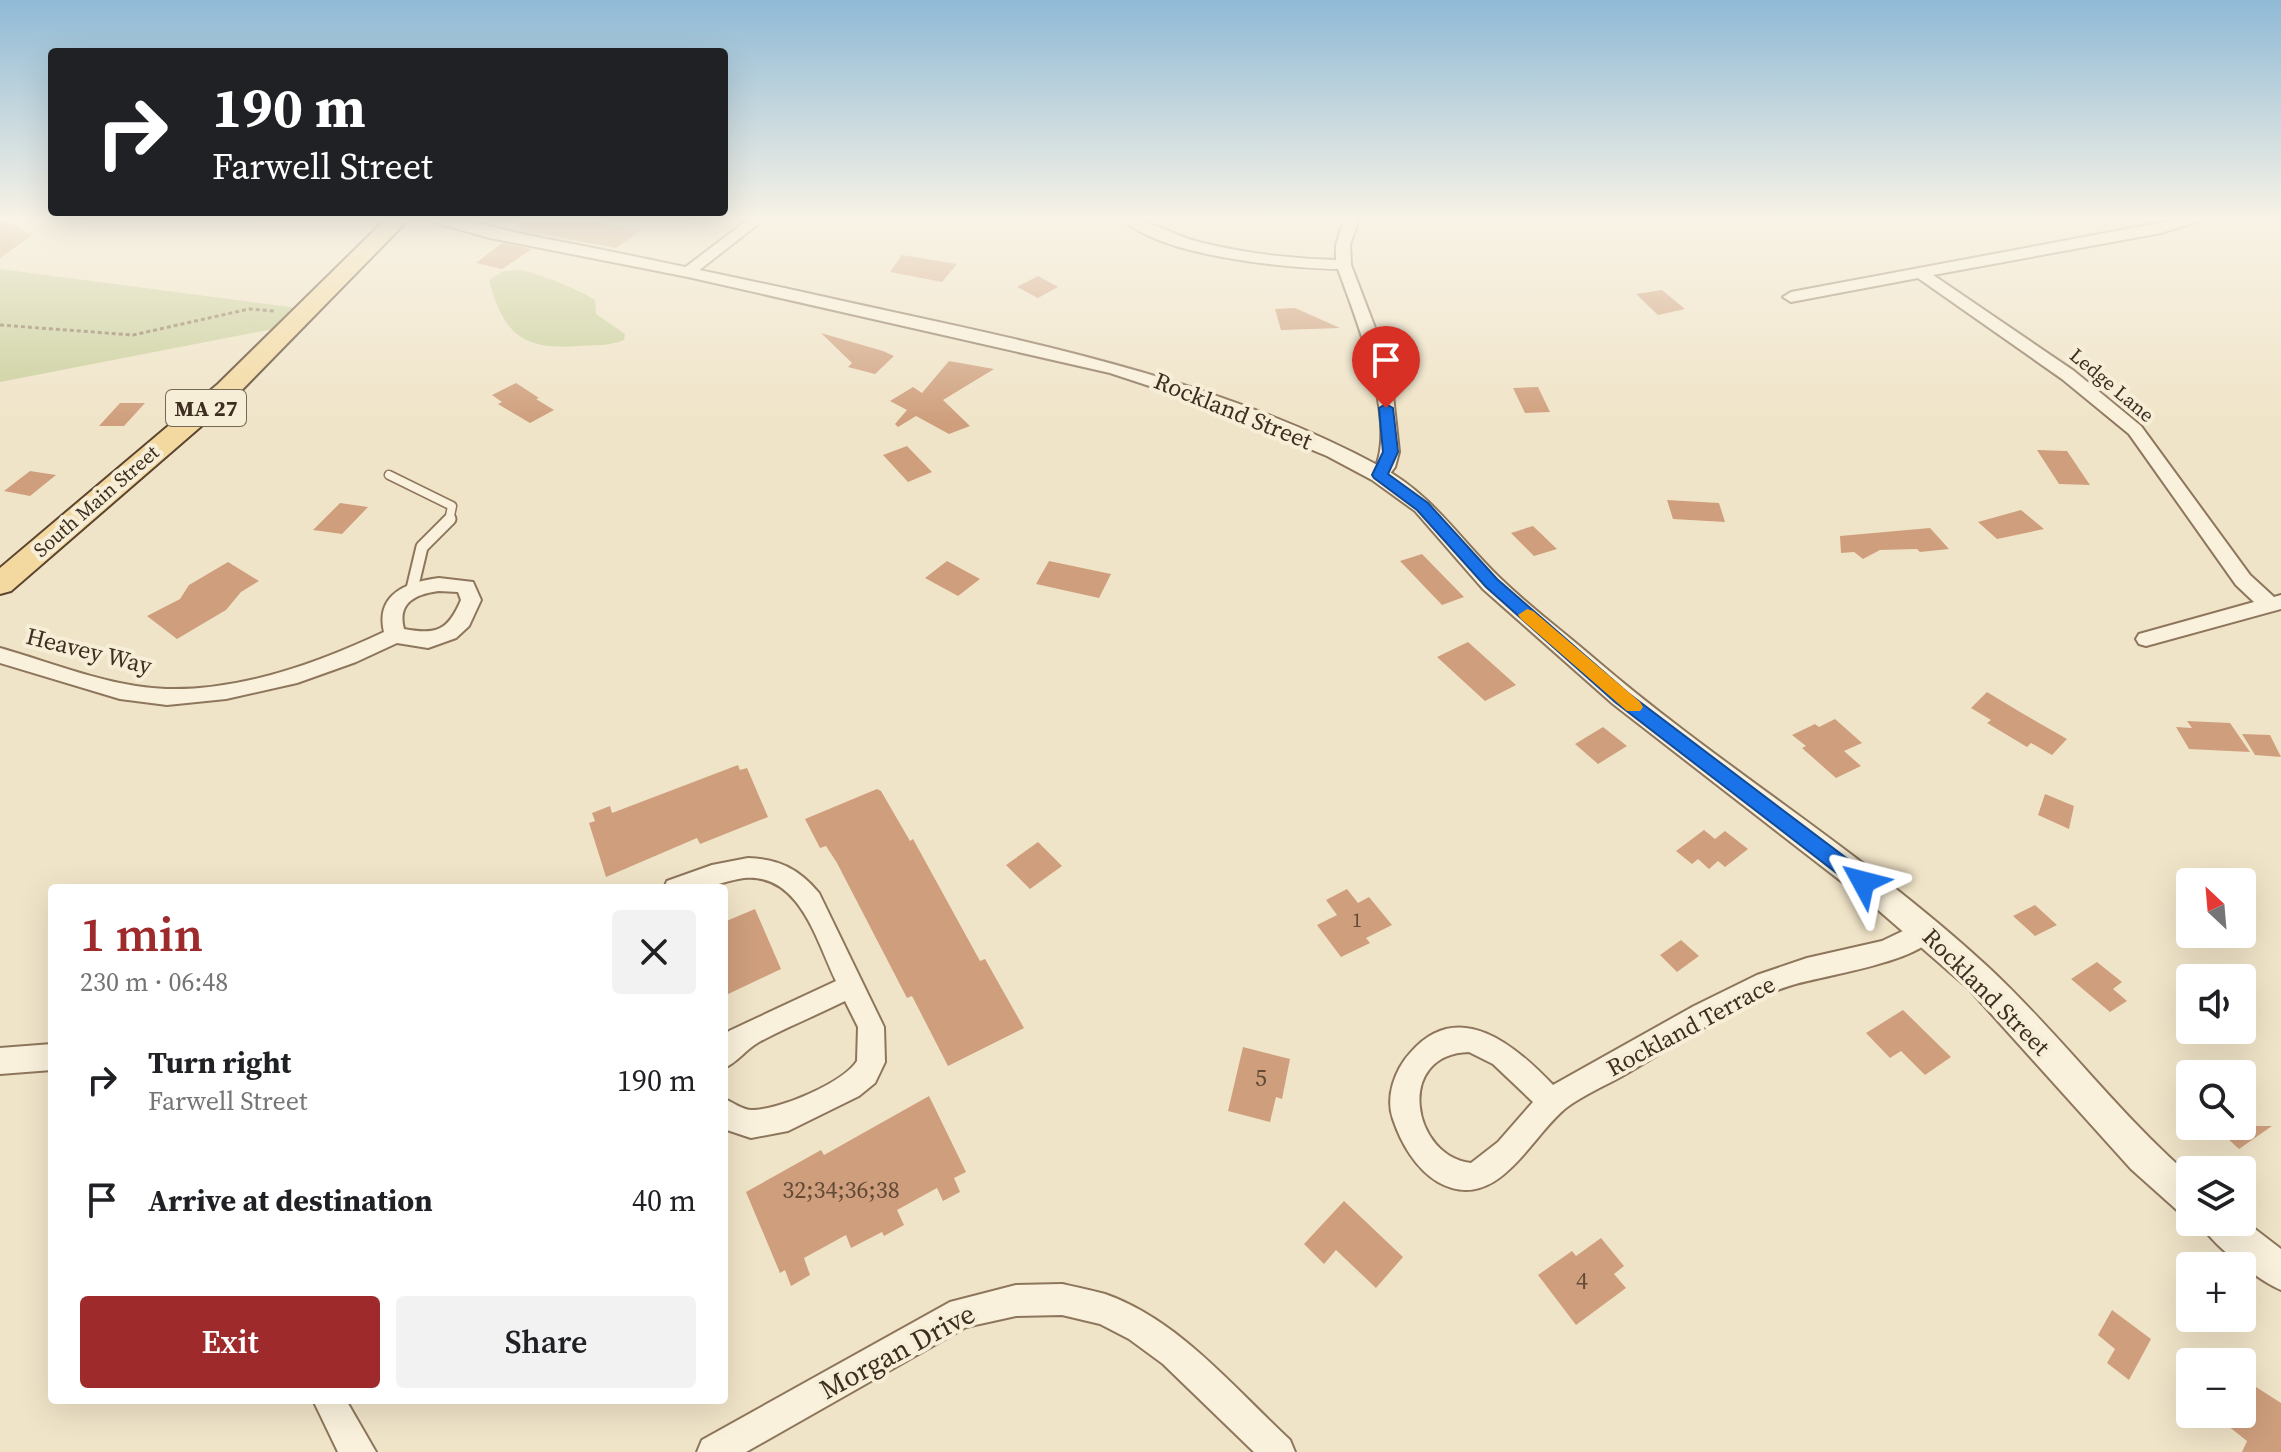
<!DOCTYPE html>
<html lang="en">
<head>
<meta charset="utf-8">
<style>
  :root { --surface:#fff; --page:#f2f2f2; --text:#202124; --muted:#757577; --accent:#9e2a2b }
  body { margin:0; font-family:"Source Serif 4",serif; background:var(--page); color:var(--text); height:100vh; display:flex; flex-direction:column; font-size:30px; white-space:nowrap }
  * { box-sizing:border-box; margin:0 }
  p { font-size:26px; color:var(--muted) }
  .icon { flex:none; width:44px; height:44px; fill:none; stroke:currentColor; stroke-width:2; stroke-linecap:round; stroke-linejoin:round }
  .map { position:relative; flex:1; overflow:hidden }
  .details { position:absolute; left:48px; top:884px; width:680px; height:520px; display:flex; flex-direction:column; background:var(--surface); border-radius:8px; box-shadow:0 8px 32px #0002 }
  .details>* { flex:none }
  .top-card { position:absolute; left:48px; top:48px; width:680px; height:168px; border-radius:8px; box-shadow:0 8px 32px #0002; background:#202124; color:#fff; overflow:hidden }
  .needle { width:52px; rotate:334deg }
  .fabs { position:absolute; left:2176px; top:868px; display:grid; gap:16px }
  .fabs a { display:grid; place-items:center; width:80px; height:80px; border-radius:8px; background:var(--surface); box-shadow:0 8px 32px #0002; font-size:40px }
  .pin { position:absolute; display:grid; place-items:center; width:68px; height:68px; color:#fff; margin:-82px -34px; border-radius:50% 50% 50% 0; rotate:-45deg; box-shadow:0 0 8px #0007 }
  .pin .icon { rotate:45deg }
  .me { position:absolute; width:88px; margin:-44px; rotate:308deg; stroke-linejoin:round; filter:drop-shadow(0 0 6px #0008) }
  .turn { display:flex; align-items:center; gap:28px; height:168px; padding:0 32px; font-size:36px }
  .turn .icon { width:104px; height:104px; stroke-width:2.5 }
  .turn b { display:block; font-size:56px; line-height:68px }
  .round { display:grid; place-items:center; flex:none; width:84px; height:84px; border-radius:8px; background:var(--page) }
  .overview { display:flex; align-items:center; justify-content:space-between; height:136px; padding:0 32px }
  h1 { font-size:48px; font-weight:600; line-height:60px; color:var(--accent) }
  .cta { display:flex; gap:16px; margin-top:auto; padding:16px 32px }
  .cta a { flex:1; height:92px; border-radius:8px; background:var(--accent); color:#fff; font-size:32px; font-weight:600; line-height:92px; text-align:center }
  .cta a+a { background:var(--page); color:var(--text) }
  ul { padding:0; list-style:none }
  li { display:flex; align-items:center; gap:24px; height:120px; padding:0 32px }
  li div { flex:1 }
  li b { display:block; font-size:30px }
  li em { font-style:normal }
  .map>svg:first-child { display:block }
  .green { fill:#c9cf9b }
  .building { fill:#cf9f7d }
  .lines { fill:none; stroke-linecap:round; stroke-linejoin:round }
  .service-far1-casing { stroke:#8d765c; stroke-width:11 }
  .service-casing { stroke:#8d765c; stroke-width:15 }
  .minor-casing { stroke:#8d765c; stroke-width:4 }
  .tertiary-casing { stroke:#8d765c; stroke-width:4 }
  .primary-casing { stroke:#5b4430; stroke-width:4 }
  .path { stroke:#8d765c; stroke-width:3; stroke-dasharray:4 3; stroke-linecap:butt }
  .service-far1 { stroke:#faf1dc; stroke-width:8 }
  .service { stroke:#faf1dc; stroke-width:11 }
  .minor { fill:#faf1dc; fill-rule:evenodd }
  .tertiary { fill:#faf1dc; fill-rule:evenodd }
  .primary { fill:#f3d9a0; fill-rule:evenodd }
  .route { fill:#1a73e8; stroke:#114b97; stroke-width:2 }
  .slow { fill:#f59e0b }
  .labels { text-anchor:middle; stroke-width:8; stroke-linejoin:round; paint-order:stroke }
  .far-street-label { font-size:20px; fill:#3d2e20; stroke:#f7eed8 }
  .number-label { font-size:20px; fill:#624a37 }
  .shield { fill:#f7eed8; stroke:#756857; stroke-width:2 }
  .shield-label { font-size:22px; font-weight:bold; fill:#3d2e20 }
  .street-label { font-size:24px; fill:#3d2e20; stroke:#f7eed8 }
  .near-number-label { font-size:24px; fill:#624a37 }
  .near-street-label { font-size:28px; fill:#3d2e20; stroke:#f7eed8 }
</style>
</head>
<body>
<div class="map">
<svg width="2281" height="1452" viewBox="0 0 2281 1452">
  <rect width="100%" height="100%" fill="#f0e4c8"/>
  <path class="green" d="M 0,269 L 298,308 L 273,329 L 0,382 Z
    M 522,270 C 542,275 578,289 595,300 L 596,314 L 625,334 L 624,340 C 610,346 595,345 580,346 C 523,350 504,336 489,280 L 504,271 Z"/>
  <path class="building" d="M 0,218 L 32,235 L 0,258 Z
    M 518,218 L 570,218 L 641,230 L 616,248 L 519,230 L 522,228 L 517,226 Z
    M 502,243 L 532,249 L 502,269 L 476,263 Z
    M 902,255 L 957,264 L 942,282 L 890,272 Z
    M 1038,276 L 1058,287 L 1038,298 L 1017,287 Z
    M 1662,290 L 1685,309 L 1658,315 L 1636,294 Z
    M 1295,308 L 1340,328 L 1281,330 L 1275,309 Z
    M 821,333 L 883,351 L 894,356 L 875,374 L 848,367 L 852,363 Z
    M 949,361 L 994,369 L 943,400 L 970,426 L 949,434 L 916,416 L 898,427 L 895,424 L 907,410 L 890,401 L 913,387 L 922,393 Z
    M 516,383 L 539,398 L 536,399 L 554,410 L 530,423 L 498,404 L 502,402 L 492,395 Z
    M 1538,387 L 1550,412 L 1525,413 L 1513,388 Z
    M 120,403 L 145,403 L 124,426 L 99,426 Z
    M 907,446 L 932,472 L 908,482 L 883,455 Z
    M 2037,450 L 2067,451 L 2090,485 L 2059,484 Z
    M 30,471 L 56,475 L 30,496 L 4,491 Z
    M 1667,500 L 1719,503 L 1725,522 L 1673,519 Z
    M 340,503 L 368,507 L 342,534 L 313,530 Z
    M 2021,510 L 2044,529 L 1997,539 L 1978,522 Z
    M 1533,526 L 1557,549 L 1534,556 L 1511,533 Z
    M 1930,528 L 1949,549 L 1920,552 L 1917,549 L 1880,550 L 1863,559 L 1854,552 L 1841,553 L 1840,536 Z
    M 1422,554 L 1464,597 L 1442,605 L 1400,561 Z
    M 947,561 L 980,579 L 958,596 L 925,578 Z
    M 1049,561 L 1111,574 L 1099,598 L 1036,584 Z
    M 228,562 L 259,581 L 241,592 L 226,610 L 177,639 L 147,616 L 180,599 L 189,585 Z
    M 1468,642 L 1516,685 L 1485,701 L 1437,657 Z
    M 1987,692 L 2020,712 L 2067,739 L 2052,755 L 2031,743 L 2027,747 L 1987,723 L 1991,720 L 1971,708 Z
    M 1835,719 L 1862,743 L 1844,751 L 1861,766 L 1836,778 L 1802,748 L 1806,746 L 1792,735 L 1815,724 L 1819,727 Z
    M 2187,721 L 2230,723 L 2250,752 L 2189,749 L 2176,727 L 2192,728 Z
    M 1603,727 L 1627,746 L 1598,764 L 1575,744 Z
    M 2242,734 L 2270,735 L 2281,757 L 2255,755 Z
    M 738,765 L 740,770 L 747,768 L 768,817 L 700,844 L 697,838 L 606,877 L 589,823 L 595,821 L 592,813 L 610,806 L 612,813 Z
    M 877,789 L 881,791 L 910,841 L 913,839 L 980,961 L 985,959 L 1024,1028 L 948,1066 L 912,996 L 907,998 L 837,863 L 826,846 L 820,848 L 805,819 Z
    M 2045,794 L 2074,806 L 2069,829 L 2038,815 Z
    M 1704,830 L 1715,839 L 1725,831 L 1748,849 L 1725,867 L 1718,861 L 1709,869 L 1698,859 L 1692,864 L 1676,851 Z
    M 1038,842 L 1062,866 L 1030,889 L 1006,865 Z
    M 1347,889 L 1358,903 L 1369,897 L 1392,925 L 1366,938 L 1370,943 L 1341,957 L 1317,925 L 1337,915 L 1326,900 Z
    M 2035,905 L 2057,925 L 2035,936 L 2013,916 Z
    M 755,909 L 781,969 L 724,996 L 724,922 Z
    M 1681,940 L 1699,956 L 1677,972 L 1660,955 Z
    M 2097,962 L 2122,982 L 2113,989 L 2127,1001 L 2110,1012 L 2071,979 Z
    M 1903,1010 L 1951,1057 L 1925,1075 L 1901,1051 L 1890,1058 L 1866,1033 Z
    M 1243,1047 L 1290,1059 L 1282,1099 L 1276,1097 L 1270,1122 L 1228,1111 Z
    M 929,1096 L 966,1172 L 954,1178 L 960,1192 L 943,1201 L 937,1188 L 897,1210 L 904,1225 L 884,1236 L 882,1232 L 851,1248 L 846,1235 L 804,1258 L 810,1275 L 791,1286 L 785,1270 L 780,1273 L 746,1192 L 821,1150 L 824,1155 Z
    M 2214,1126 L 2272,1126 L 2239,1149 Z
    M 1344,1201 L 1403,1257 L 1376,1288 L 1336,1250 L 1324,1264 L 1304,1244 Z
    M 1601,1238 L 1624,1266 L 1614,1274 L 1626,1288 L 1576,1325 L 1538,1275 L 1572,1251 L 1576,1256 Z
    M 2112,1310 L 2151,1339 L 2129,1380 L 2107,1363 L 2115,1349 L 2098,1335 Z
    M 2242,1378 L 2281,1403 L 2281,1452 L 2242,1452 L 2247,1441 L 2213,1414 L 2242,1414 Z"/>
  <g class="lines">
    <defs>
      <path id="service-far1" d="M 389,475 L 452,506 L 449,521"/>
      <path id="service" d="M 412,589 L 422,547 L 450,519"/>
      <path id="minor" d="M 750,218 L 766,218 L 693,275 L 683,275 L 683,269 Z
        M 1122,218 C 1145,217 1174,236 1199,242 C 1243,253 1291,259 1336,260 L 1336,245 L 1345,218 L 1359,218 L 1350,245 L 1351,265 L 1385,354 L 1392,386 L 1399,452 L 1395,467 L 1386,479 L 1374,479 L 1371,475 C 1402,430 1355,317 1338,269 C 1286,268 1158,256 1122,218 Z
        M 2186,218 L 2209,218 L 2161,233 L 1933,275 L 2074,371 L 2141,426 L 2250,575 L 2274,597 L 2281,595 L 2281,609 L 2146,646 L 2139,644 L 2136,639 L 2139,634 L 2254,602 L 2236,585 L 2129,434 L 2062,379 L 1918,278 L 1791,302 L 1783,297 L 1791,292 Z
        M 439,578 L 473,582 L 481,600 L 469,626 L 456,638 L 428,648 L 397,643 L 356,662 L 297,683 L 226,699 L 167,705 L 120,699 L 0,663 L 0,648 C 53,663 110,687 166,689 C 241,691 318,663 384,632 C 375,594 407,582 439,578 ZM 439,591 L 458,592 L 461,600 C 448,631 436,635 404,629 C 397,603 415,594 439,591 Z
        M 748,858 C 779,859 799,869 819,893 L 884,1027 L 885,1062 L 875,1083 L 859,1096 L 788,1131 L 751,1138 L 724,1129 L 724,1099 C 733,1102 742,1110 752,1110 C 779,1110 843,1083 857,1061 L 858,1027 L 845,1001 C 817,1015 787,1027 759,1042 C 746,1049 738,1062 724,1068 L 724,1036 L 729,1031 L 836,981 C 816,940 800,873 744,878 C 729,880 715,886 701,888 C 689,890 676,888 664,888 L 667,881 L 712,865 Z
        M 1926,920 L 1935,923 L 1939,931 C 1923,963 1822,975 1789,986 C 1764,994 1740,1007 1718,1020 C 1686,1037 1655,1057 1624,1075 C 1605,1086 1583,1095 1566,1108 C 1529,1138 1497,1215 1438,1182 C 1416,1169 1401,1143 1393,1119 C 1385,1097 1395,1069 1411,1052 C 1459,997 1516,1046 1553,1085 L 1694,1006 L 1757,975 L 1807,958 L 1882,941 ZM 1469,1052 L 1493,1064 L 1533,1102 L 1498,1142 L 1471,1163 C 1412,1157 1394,1054 1469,1052 Z
        M 52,1044 L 52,1070 L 0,1074 L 0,1048 Z
        M 1062,1284 C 1076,1287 1091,1290 1105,1294 C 1179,1320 1234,1388 1290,1440 L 1295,1452 L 1254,1452 L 1163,1364 L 1129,1339 L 1100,1324 L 1062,1315 L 1016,1316 L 966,1327 L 746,1452 L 697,1452 L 702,1440 L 950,1302 L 1016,1285 Z
        M 313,1400 L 346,1400 L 376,1452 L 338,1452 Z"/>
      <path id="tertiary" d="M 431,218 C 468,218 505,231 542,238 C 631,255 719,274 807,293 C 1002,337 1203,371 1381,467 C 1433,495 1460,540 1501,579 C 1531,608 1565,633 1596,660 C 1722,768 1866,854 1988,967 C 2059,1033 2117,1112 2190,1176 L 2190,1216 L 2178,1211 L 2131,1169 L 1968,988 L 1877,909 L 1613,704 L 1483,589 L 1415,511 L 1372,480 L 1327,456 L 1186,398 L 1110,373 L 688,277 L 490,238 L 433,222 Z
        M 2242,1219 L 2281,1249 L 2281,1290 C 2258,1280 2210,1244 2200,1222 L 2242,1222 Z"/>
      <path id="primary" d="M 387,218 L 410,218 L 236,396 L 11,591 L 0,594 L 0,568 L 218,384 Z"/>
    </defs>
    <use href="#service-far1" class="service-far1-casing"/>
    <use href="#service" class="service-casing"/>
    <use href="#minor" class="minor-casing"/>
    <use href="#tertiary" class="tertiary-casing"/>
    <use href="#primary" class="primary-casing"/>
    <path class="path" d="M 0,325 L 133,335 L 249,309 L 274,311"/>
    <use href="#service-far1" class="service-far1"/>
    <use href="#service" class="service"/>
    <use href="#minor" class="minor"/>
    <use href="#tertiary" class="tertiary"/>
    <use href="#primary" class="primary"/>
  </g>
  <linearGradient id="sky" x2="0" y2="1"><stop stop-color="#8fbad6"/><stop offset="0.52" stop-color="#f8f3e6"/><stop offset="1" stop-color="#f8f3e6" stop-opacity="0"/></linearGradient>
  <rect width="2281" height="421" fill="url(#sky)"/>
  <path class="route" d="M 1386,404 L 1393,408 L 1398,452 L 1388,474 L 1428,503 L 1497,579 L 1628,693 L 1870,876 L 1873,882 L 1870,888 L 1863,890 L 1856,888 L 1615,702 L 1486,587 L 1417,510 L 1374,478 L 1372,475 L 1383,452 L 1379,408 Z"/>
  <path class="slow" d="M 1527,609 L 1533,611 L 1640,702 L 1643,707 L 1640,711 L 1627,711 L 1521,619 L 1518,615 Z"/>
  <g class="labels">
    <g class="far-street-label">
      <text transform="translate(2112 385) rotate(40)" y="7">Ledge Lane</text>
      <text transform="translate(96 501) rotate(-41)" y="7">South Main Street</text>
    </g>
    <g class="number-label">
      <text x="1357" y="927">1</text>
    </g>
    <rect class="shield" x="166" y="390" width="80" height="36" rx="6"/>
    <g class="shield-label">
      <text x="206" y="416">MA 27</text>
    </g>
    <g class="street-label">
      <text transform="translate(1233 411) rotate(22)" y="8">Rockland Street</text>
      <text transform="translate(89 651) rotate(14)" y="8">Heavey Way</text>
      <text transform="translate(1986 992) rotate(45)" y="8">Rockland Street</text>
      <text transform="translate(1691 1026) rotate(-28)" y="8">Rockland Terrace</text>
    </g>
    <g class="near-number-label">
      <text x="1261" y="1086">5</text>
      <text x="841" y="1198">32;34;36;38</text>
      <text x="1582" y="1289">4</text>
    </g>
    <g class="near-street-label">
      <text transform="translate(897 1351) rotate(-28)" y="10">Morgan Drive</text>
    </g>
  </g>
</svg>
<div class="fabs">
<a><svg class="needle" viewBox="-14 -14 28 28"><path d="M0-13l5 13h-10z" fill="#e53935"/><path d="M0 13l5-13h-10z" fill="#757577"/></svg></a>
<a><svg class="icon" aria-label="sound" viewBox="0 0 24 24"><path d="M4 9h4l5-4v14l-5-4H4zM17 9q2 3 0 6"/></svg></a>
<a><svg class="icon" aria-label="search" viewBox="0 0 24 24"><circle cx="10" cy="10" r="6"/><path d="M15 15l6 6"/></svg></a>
<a><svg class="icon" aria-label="layers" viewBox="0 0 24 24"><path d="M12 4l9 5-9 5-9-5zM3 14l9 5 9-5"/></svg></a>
<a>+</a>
<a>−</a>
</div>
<div class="pin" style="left:1386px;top:408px;background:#d93025"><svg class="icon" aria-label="arrive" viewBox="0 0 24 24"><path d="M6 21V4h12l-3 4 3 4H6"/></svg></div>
<svg class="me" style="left:1863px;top:882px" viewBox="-20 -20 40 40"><path d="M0-17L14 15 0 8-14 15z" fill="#1a73e8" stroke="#fff" stroke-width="4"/></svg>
<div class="top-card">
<div class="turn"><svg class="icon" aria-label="right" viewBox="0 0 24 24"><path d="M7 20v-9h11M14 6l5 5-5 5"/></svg><div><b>190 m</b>Farwell Street</div></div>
</div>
<section class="details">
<div class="overview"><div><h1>1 min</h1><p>230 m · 06:48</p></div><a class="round"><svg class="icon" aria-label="close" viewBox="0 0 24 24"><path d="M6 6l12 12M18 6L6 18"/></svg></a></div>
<ul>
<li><svg class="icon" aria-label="right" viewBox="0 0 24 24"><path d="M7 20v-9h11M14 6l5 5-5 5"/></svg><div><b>Turn right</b><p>Farwell Street</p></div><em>190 m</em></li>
<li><svg class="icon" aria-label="arrive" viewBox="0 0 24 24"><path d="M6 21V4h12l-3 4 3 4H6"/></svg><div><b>Arrive at destination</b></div><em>40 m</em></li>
</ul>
<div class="cta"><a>Exit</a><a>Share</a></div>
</section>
</div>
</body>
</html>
